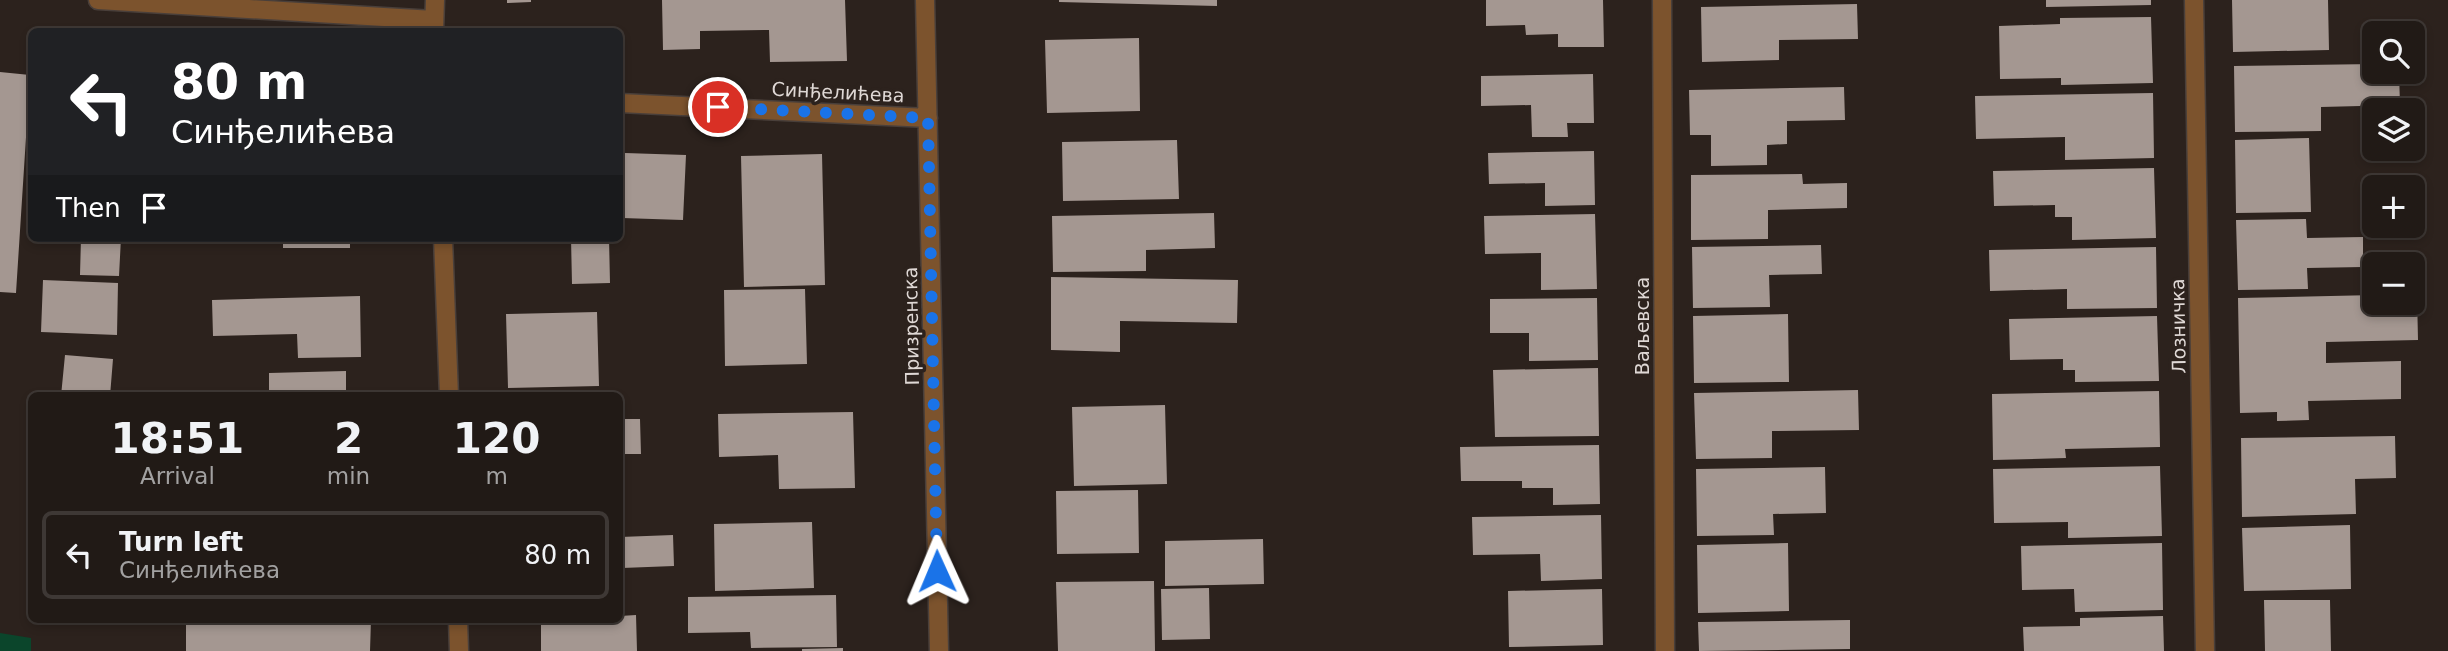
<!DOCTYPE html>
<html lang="en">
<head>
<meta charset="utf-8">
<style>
  :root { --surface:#211a16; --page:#2d2723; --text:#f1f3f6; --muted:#a2a1a1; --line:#3e3835 }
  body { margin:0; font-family:"DejaVu Sans",sans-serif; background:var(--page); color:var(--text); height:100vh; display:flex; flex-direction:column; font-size:26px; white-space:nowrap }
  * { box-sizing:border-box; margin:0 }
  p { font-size:23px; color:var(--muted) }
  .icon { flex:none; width:38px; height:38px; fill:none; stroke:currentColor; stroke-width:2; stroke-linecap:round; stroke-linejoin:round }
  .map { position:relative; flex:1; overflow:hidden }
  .panel { position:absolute; left:28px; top:392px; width:595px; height:231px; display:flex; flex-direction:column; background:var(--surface); border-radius:10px; box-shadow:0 4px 10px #0003,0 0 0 2px var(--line) }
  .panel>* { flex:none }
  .top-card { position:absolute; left:28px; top:28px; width:595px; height:214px; border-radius:10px; box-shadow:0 4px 10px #0003,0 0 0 2px var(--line); background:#202124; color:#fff; overflow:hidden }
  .fabs { position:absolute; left:2362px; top:21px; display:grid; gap:14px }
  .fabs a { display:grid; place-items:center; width:63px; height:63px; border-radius:10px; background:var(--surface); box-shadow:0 4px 10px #0003,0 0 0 2px var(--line); font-size:35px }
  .pin { position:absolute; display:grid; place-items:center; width:60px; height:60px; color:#fff; margin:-30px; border:4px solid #fff; border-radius:50%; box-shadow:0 2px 7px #0007 }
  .me { position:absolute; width:77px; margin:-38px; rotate:359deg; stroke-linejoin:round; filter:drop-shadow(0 0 5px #0008) }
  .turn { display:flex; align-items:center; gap:24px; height:147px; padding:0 28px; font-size:32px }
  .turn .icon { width:91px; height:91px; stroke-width:2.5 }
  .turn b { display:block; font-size:49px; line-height:60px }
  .then { display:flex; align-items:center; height:66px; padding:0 28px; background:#0003; gap:14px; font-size:26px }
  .eta { display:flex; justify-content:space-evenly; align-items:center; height:119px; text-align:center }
  .eta b { font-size:42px; font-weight:800; line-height:49px }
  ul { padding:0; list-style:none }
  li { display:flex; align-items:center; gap:21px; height:88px; margin:0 14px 10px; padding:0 14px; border:4px solid var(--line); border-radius:10px }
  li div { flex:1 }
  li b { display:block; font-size:26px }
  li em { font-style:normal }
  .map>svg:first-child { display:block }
  .green { fill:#0b452b }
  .building { fill:#a49791 }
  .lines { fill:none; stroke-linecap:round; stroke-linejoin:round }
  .minor-casing { stroke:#493f3a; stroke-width:21 }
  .minor { stroke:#7c532d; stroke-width:18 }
  .route { stroke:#1a73e8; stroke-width:12; stroke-dasharray:0 21.6 }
  .labels { text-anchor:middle; stroke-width:7; stroke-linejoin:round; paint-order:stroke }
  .street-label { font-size:19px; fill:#dfd8d5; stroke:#2c221d }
</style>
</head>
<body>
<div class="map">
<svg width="2448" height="651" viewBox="0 0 2448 651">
  <rect width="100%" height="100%" fill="#2c221d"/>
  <path class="green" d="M 0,633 L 31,638 L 31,651 L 0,651 Z"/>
  <path class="building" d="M 507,0 L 531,0 L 531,2 L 507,3 Z
    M 662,0 L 845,0 L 847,61 L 770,62 L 769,30 L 700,31 L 700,49 L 663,50 Z
    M 1059,0 L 1217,0 L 1217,6 L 1059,2 Z
    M 1486,0 L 1603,0 L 1604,47 L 1558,47 L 1558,34 L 1526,35 L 1525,25 L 1486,26 Z
    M 2046,0 L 2151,0 L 2151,5 L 2046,7 Z
    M 2232,0 L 2328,0 L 2329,50 L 2233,52 Z
    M 1857,4 L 1858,39 L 1779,40 L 1779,60 L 1702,62 L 1701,7 Z
    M 2151,17 L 2153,83 L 2061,85 L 2061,78 L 2000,79 L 1999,26 L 2060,24 L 2060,18 Z
    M 1139,38 L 1140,111 L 1047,113 L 1045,40 Z
    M 2375,64 L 2375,72 L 2399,72 L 2400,105 L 2321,107 L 2321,131 L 2235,132 L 2234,66 Z
    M 0,72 L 30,75 L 16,293 L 0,292 Z
    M 1593,74 L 1594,123 L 1567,123 L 1568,137 L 1532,137 L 1531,105 L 1481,106 L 1481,76 Z
    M 1844,87 L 1845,120 L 1787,121 L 1787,144 L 1767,145 L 1767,165 L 1711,166 L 1711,135 L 1690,135 L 1689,90 Z
    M 2153,93 L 2154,158 L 2065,160 L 2065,137 L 1976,139 L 1975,96 Z
    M 2309,138 L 2311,212 L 2236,213 L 2235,140 Z
    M 1177,140 L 1179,199 L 1063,201 L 1062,142 Z
    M 1594,151 L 1595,205 L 1545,206 L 1545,183 L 1489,184 L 1488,153 Z
    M 625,153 L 686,155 L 683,220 L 622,218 Z
    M 822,154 L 825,285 L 744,287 L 741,156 Z
    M 2154,168 L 2156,238 L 2072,240 L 2072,217 L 2055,217 L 2055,205 L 1994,206 L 1993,171 Z
    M 1802,174 L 1803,184 L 1847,183 L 1847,208 L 1768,210 L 1768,239 L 1691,240 L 1691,175 Z
    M 1214,213 L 1215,248 L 1146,250 L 1146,271 L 1053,272 L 1052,216 Z
    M 1595,214 L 1597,289 L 1541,290 L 1541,253 L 1485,254 L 1484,216 Z
    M 2306,219 L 2307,238 L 2363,237 L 2363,267 L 2307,268 L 2308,289 L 2238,290 L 2236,220 Z
    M 81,238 L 121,238 L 119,276 L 80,275 Z
    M 202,238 L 239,238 L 239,241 L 202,240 Z
    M 283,238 L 350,238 L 350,248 L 283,248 Z
    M 571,238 L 609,238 L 610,283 L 572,284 Z
    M 1821,245 L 1822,274 L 1769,275 L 1770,307 L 1693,308 L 1692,247 Z
    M 2156,247 L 2157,308 L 2067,309 L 2067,289 L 1990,291 L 1989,250 Z
    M 1051,277 L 1238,280 L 1237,323 L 1120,321 L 1120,352 L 1051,350 Z
    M 43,280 L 118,283 L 117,335 L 41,332 Z
    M 805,289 L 807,364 L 725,366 L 724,290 Z
    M 2375,295 L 2375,303 L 2413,303 L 2413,295 L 2417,295 L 2418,340 L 2326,342 L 2326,363 L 2401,361 L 2401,399 L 2308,401 L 2309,420 L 2277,421 L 2277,412 L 2240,413 L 2238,298 Z
    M 360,296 L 361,357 L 298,358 L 297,334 L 213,336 L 212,300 Z
    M 1597,298 L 1598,360 L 1529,361 L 1529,333 L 1490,333 L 1490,299 Z
    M 597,312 L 599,386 L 508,388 L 506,314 Z
    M 1788,314 L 1789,382 L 1694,383 L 1693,316 Z
    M 2157,316 L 2159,381 L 2075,382 L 2075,370 L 2063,370 L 2063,359 L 2010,360 L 2009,319 Z
    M 65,355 L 113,359 L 110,396 L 61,396 Z
    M 1598,368 L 1599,436 L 1495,437 L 1493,370 Z
    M 346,371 L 346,396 L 269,396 L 269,373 Z
    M 1858,390 L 1859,430 L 1772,431 L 1772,458 L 1696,459 L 1694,393 Z
    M 2159,391 L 2160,447 L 2065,449 L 2066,458 L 1993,460 L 1992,394 Z
    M 1165,405 L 1167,484 L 1074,486 L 1072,407 Z
    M 853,412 L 855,488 L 779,489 L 778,455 L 719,457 L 718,414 Z
    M 620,419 L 640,419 L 641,454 L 620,454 Z
    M 2395,436 L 2396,478 L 2355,479 L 2356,514 L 2242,517 L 2241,438 Z
    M 1599,445 L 1600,504 L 1553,505 L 1553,488 L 1522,488 L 1522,481 L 1461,481 L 1460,447 Z
    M 2160,466 L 2162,536 L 2068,538 L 2068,522 L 1994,523 L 1993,469 Z
    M 1825,467 L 1826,513 L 1773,514 L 1774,535 L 1697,536 L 1696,469 Z
    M 1138,490 L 1139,553 L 1057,554 L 1056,491 Z
    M 1601,515 L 1602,579 L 1541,581 L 1540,554 L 1473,555 L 1472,517 Z
    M 812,522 L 814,588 L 715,591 L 714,524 Z
    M 2350,525 L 2351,589 L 2244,591 L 2242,528 Z
    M 673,535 L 674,566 L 622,568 L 623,589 L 620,589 L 620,537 Z
    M 1263,539 L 1264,584 L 1165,586 L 1165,541 Z
    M 1788,543 L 1789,611 L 1698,613 L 1697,545 Z
    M 2162,543 L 2163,610 L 2075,612 L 2074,589 L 2022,590 L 2021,546 Z
    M 1154,581 L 1155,651 L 1058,651 L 1056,582 Z
    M 1209,588 L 1210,639 L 1162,640 L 1161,589 Z
    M 1602,589 L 1603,645 L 1509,647 L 1508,591 Z
    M 836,595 L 837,647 L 751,648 L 750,632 L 688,633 L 688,597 Z
    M 2264,600 L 2330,600 L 2331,651 L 2265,651 Z
    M 636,615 L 637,651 L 541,651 L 541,620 L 620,620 L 620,616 Z
    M 2163,616 L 2164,651 L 2024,651 L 2023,627 L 2080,626 L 2080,618 Z
    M 186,620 L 371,620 L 370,651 L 186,651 Z
    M 1850,620 L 1850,649 L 1699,651 L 1698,622 Z
    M 843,648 L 843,651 L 802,651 L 802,649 Z"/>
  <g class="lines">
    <defs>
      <path id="minor" d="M 98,0 L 434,20
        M 925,0 L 939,651
        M 1662,0 L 1665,651
        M 2194,0 L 2205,651
        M 434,31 L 435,0
        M 620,103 L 928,118
        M 443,238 L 449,396
        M 458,620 L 459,651"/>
    </defs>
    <use href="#minor" class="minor-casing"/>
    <use href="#minor" class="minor"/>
  </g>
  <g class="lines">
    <path class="route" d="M 718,107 L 928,118 L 937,571"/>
  </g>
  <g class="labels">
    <g class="street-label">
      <text transform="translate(838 92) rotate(3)" y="7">Синђелићева</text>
      <text transform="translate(911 326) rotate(-91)" y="7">Призренска</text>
      <text transform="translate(1642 326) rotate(-90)" y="7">Ваљевска</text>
      <text transform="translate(2178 326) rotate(-91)" y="7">Лозничка</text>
    </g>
  </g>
</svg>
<div class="fabs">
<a><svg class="icon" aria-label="search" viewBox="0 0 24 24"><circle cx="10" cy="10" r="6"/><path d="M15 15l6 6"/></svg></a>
<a><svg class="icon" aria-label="layers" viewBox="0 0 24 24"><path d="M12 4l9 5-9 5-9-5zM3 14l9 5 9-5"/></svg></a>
<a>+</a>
<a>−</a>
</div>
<div class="pin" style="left:718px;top:107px;background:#d93025"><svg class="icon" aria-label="arrive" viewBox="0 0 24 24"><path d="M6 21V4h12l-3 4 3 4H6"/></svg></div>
<svg class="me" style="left:937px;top:571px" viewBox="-20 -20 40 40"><path d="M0-17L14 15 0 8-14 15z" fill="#1a73e8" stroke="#fff" stroke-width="4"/></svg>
<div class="top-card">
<div class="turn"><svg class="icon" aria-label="left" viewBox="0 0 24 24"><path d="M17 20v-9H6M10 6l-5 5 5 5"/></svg><div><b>80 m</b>Синђелићева</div></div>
<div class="then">Then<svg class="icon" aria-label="arrive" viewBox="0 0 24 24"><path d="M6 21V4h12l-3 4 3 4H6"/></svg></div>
</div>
<section class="panel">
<div class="eta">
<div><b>18:51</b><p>Arrival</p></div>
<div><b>2</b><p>min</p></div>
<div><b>120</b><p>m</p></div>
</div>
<ul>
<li><svg class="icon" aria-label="left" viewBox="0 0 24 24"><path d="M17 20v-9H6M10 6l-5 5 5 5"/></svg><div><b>Turn left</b><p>Синђелићева</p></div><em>80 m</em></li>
</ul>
</section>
</div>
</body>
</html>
